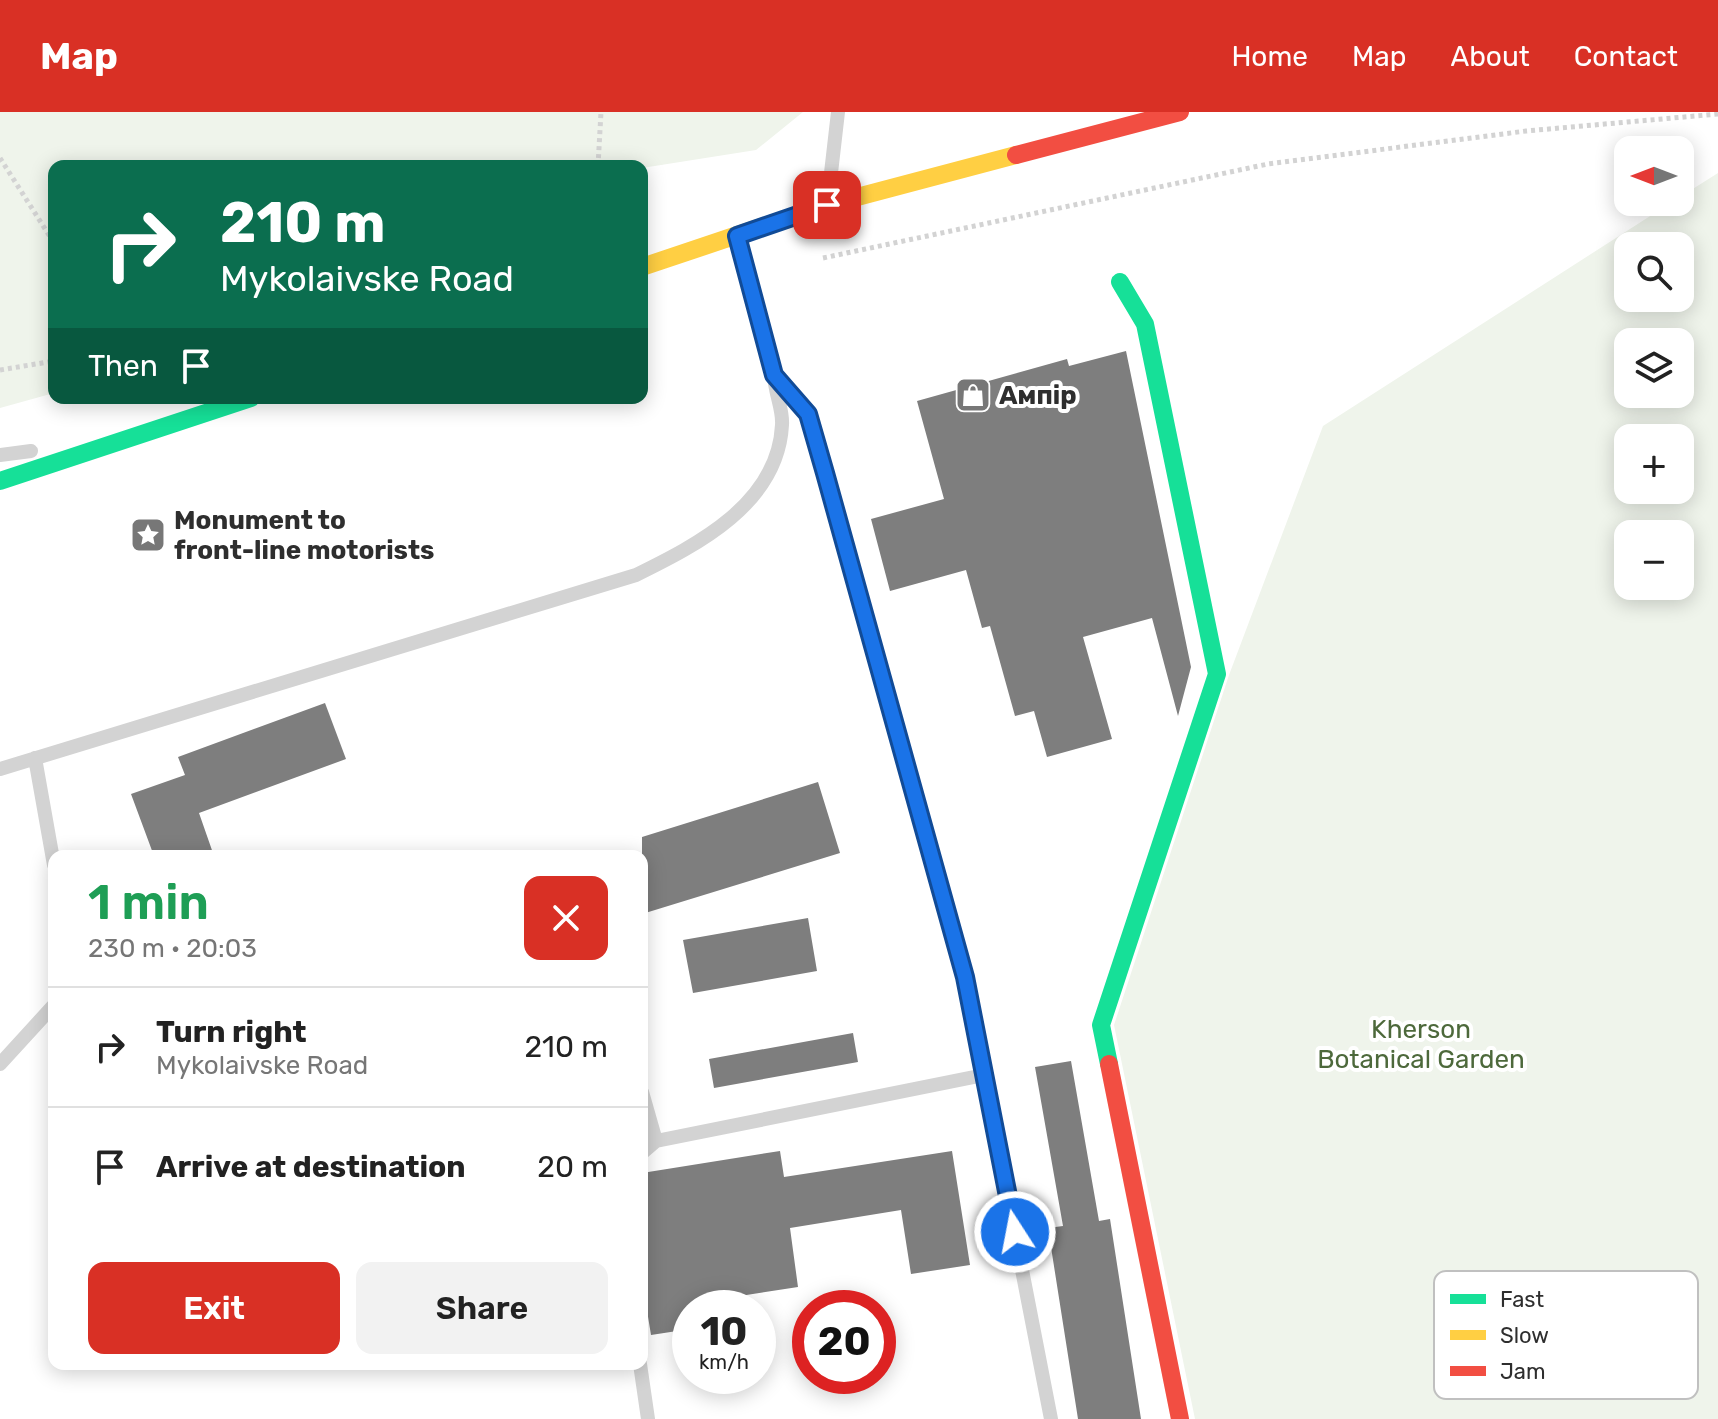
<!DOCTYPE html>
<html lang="en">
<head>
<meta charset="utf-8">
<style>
  :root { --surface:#fff; --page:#f2f2f2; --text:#222; --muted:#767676; --line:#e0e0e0; --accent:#d93025 }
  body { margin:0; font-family:Rubik,sans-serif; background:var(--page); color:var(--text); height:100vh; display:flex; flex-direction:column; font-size:30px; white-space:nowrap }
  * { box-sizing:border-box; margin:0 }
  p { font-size:26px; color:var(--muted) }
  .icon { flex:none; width:44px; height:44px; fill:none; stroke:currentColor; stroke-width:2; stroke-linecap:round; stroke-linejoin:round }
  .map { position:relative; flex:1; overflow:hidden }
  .details { position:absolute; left:48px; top:738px; width:600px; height:520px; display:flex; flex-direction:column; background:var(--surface); border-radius:16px; box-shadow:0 4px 20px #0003 }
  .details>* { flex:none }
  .guide { position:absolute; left:48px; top:48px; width:600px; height:244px; border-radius:16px; box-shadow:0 4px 20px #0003; background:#0b6e4f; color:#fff; overflow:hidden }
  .needle { width:52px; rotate:270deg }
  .buttons { position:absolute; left:1614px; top:24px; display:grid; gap:16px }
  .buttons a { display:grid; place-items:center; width:80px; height:80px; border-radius:16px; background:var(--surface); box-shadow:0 4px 20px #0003; font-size:40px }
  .speed { position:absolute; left:672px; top:1178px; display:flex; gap:16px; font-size:40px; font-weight:700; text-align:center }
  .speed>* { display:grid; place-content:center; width:104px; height:104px; border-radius:50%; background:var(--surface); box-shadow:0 4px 20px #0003; line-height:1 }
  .speed small { font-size:20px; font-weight:400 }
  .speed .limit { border:12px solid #d22; background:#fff; color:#111 }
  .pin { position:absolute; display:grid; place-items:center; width:68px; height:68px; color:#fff; margin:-34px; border-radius:16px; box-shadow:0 4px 12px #0006 }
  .me { position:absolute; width:88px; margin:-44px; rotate:349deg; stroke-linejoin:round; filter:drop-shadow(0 0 6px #0008) }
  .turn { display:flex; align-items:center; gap:28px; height:168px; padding:0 40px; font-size:36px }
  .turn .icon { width:104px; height:104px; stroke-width:2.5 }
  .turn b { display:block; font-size:56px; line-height:68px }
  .then { display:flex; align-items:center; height:76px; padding:0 40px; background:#0003; gap:16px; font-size:30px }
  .round { display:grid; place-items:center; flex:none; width:84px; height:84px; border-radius:16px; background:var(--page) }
  .summary { display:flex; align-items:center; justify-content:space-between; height:136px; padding:0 40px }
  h1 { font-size:48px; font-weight:600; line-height:60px; color:#1e9e55 }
  .button { display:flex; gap:16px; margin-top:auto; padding:16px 40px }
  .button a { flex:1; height:92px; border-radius:16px; background:var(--accent); color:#fff; font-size:32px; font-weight:600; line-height:92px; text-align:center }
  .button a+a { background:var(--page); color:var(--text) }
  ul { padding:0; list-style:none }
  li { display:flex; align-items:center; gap:24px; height:120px; padding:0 40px; border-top:2px solid var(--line) }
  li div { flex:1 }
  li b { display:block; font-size:30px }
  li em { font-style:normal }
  header { display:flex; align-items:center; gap:48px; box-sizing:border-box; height:112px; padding:0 40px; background:var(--accent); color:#fff }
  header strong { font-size:38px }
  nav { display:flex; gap:44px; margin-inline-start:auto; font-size:28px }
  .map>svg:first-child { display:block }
  .green { fill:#eff4eb; fill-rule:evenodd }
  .building { fill:#7e7e7e }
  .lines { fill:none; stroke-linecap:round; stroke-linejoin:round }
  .path { stroke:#d3d3d3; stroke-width:5; stroke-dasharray:4 4; stroke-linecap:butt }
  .lane { stroke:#d3d3d3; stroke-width:14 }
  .fast { stroke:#16e098; stroke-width:18 }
  .slow { stroke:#ffcf43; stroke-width:18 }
  .jam { stroke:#f24e42; stroke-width:18 }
  .route-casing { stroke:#114b97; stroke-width:20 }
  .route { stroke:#1a73e8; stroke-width:14 }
  .labels { text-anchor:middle; stroke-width:8; stroke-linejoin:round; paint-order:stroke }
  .poi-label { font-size:26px; font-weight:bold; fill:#2e2e2e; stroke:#fff; text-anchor:start }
  .park-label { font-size:26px; fill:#4d693b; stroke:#fff }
  .key { fill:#fff; stroke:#c0c0c0; stroke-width:2 }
  .key-label { font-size:22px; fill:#2e2e2e }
</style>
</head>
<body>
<header>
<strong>Map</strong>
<nav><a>Home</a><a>Map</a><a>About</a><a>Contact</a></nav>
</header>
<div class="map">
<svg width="1718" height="1307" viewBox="0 0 1718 1307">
  <rect width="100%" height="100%" fill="#fff"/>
  <path class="green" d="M 0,0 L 803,0 L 756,38 L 642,56 L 54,54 L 54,281 L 0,296 Z
    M 1718,61 L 1718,1307 L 1195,1307 L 1114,913 L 1229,563 L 1323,314 L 1672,90 L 1680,90 L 1680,85 ZM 1628,134 L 1680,134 L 1680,186 L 1628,186 ZM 1628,230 L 1680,230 L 1680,282 L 1628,282 ZM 1628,326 L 1680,326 L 1680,378 L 1628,378 ZM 1628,422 L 1680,422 L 1680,474 L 1628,474 Z"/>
  <path class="building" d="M 1126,239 L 1191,555 L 1178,604 L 1152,506 L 1083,525 L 1112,627 L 1047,645 L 1034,599 L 1015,604 L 990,514 L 982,516 L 966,458 L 890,479 L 871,407 L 944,387 L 917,289 L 1067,247 L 1069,254 Z
    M 325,591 L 346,647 L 199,701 L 214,744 L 154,744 L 131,682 L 185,663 L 178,645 Z
    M 818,670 L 840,741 L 642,802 L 642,725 Z
    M 808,806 L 817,859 L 693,881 L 683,828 Z
    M 853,921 L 858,950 L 714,976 L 709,947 Z
    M 1071,949 L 1099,1109 L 1110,1107 L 1141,1307 L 1078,1307 L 1048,1116 L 1063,1114 L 1035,955 Z
    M 780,1039 L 784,1065 L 952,1039 L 970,1153 L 911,1162 L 901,1098 L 790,1116 L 798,1175 L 740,1184 L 742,1196 L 690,1196 L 690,1217 L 651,1223 L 642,1168 L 642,1061 Z"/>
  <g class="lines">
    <path class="path" d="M 0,46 L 54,131
      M 598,54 L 601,0
      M 823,146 L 1268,52 L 1526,19 L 1718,2
      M 0,258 L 54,249"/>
    <path class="lane" d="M 828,87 L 838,0
      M 774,263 L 808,302 L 965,865 L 1051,1307
      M 0,343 L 31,339
      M 35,646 L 54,753
      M 0,657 L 636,463 C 697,433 778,392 782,313 C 783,301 778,288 776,277 C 767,226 752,177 738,128
      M 0,952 L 54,893
      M 642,980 L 656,1029 L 984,963
      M 642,1041 L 656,1029
      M 640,1252 L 648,1307"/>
    <path class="fast" d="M 0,369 L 251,286
      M 1109,952 L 1101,913 L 1217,562 L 1145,212 L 1120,170"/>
    <path class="slow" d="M 642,155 L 827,93 L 1016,43"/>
    <path class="jam" d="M 1016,43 L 1180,0
      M 1109,952 L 1180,1307"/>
  </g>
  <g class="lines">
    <defs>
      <path id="route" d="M 827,93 L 737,124 L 774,263 L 808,302 L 825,361 L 965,865 L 1015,1120"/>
    </defs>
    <use href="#route" class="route-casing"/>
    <use href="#route" class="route"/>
  </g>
  <defs>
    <symbol id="shop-square" viewBox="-11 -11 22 22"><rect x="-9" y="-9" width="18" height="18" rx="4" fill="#777" stroke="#fff"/><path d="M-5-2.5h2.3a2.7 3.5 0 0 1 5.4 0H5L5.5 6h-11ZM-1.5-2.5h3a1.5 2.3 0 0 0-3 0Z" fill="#fff"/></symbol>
    <symbol id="sight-square" viewBox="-11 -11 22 22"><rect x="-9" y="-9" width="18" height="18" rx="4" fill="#777" stroke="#fff"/><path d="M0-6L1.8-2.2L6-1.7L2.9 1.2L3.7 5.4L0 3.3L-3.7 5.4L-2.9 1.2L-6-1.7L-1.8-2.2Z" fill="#fff"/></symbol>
  </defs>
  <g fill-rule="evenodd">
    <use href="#shop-square" x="953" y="263" width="40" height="40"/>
    <use href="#sight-square" x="128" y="403" width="40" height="40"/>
  </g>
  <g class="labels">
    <g class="poi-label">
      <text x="999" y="292">Ампір</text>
      <text x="174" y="417">Monument to<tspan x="174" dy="30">front-line motorists</tspan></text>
    </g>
    <g class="park-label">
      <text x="1421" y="926">Kherson<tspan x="1421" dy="30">Botanical Garden</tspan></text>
    </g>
  </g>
  <rect x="1434" y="1159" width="264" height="128" rx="12" class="key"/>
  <rect x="1450" y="1182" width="36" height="10" fill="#16e098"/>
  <rect x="1450" y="1218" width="36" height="10" fill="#ffcf43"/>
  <rect x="1450" y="1254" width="36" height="10" fill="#f24e42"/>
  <g class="key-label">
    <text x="1500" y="1195">Fast</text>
    <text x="1500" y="1231">Slow</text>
    <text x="1500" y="1267">Jam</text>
  </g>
</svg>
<div class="buttons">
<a><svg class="needle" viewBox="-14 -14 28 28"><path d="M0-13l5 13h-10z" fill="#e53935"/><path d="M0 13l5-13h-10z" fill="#767676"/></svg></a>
<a><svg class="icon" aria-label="search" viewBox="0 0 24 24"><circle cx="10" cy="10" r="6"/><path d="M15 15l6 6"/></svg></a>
<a><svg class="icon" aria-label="layers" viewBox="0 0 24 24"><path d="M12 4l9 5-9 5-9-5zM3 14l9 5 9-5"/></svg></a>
<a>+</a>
<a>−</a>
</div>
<div class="speed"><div>10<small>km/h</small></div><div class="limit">20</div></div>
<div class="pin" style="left:827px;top:93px;background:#d93025"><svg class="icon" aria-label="arrive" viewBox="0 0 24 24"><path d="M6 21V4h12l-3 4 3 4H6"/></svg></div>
<svg class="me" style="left:1015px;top:1120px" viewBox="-20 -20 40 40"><circle r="17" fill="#1a73e8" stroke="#fff" stroke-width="3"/><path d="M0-11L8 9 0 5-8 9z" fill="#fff"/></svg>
<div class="guide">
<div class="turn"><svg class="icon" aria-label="right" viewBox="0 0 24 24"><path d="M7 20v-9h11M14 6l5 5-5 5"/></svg><div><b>210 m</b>Mykolaivske Road</div></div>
<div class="then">Then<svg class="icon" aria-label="arrive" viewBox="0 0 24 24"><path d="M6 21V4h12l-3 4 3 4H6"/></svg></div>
</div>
<section class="details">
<div class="summary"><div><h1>1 min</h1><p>230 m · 20:03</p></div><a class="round" style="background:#d93025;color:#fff"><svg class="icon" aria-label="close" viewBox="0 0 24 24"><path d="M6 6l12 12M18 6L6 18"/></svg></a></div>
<ul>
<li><svg class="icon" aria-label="right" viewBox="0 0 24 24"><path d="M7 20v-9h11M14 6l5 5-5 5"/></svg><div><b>Turn right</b><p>Mykolaivske Road</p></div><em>210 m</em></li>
<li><svg class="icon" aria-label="arrive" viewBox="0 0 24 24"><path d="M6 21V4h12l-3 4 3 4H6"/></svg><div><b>Arrive at destination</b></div><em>20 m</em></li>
</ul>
<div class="button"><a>Exit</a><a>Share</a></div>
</section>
</div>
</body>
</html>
